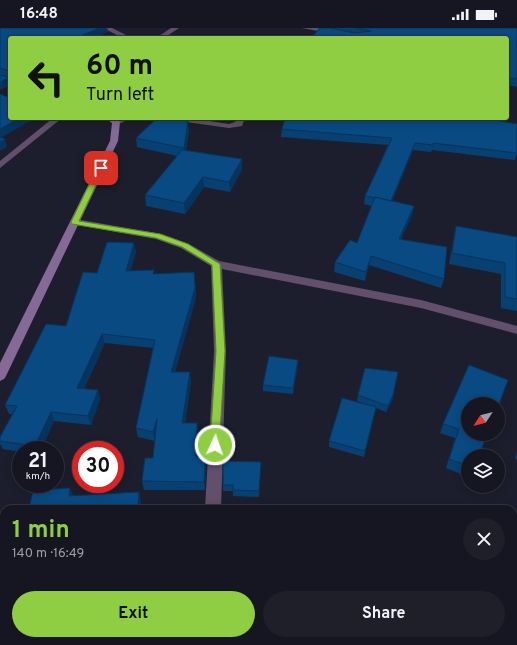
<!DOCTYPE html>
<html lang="en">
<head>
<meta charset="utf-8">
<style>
  :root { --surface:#161622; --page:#1f1f2a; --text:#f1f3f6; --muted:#9e9fa5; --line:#353540; --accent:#8fcd42 }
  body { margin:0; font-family:Overpass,sans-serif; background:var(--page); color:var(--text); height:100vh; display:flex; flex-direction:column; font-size:15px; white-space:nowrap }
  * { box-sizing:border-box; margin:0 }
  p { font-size:13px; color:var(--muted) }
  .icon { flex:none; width:22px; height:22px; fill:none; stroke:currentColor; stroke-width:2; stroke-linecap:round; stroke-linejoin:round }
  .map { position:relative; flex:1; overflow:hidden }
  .panel { position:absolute; left:0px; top:477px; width:517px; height:140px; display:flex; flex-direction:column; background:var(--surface); border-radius:12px 12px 0 0; box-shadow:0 2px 10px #0003,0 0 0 1px var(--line) }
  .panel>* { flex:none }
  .top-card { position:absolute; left:8px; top:8px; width:501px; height:84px; border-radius:4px; box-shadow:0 2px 10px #0003,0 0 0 1px var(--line); background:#8fcd42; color:#111; overflow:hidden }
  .needle { width:26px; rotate:234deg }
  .tools { position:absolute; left:461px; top:369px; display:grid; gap:8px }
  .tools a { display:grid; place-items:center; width:44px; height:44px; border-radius:50%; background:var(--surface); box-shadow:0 2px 10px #0003,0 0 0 1px var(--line); font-size:20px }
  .speed { position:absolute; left:12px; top:413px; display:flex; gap:8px; font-size:20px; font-weight:700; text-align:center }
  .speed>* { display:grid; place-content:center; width:52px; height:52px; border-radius:50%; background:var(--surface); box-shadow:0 2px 10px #0003,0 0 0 1px var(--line); line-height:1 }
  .speed small { font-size:10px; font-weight:400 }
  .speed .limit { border:6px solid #d22; background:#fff; color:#111 }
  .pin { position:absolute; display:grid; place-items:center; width:34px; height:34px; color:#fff; margin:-17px; border-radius:8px; box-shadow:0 2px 6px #0006 }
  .me { position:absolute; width:44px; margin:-22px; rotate:3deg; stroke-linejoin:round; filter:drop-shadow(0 0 3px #0008) }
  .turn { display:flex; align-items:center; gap:14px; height:84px; padding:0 12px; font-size:18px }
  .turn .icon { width:52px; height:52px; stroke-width:2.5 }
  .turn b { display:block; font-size:28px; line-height:34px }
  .round { display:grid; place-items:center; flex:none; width:42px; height:42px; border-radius:21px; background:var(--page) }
  .summary { display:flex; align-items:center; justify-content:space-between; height:68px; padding:0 12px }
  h1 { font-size:24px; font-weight:700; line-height:30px; color:var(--accent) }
  .action { display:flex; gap:8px; margin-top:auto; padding:8px 12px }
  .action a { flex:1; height:46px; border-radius:24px; background:var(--accent); color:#111; font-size:16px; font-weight:700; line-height:46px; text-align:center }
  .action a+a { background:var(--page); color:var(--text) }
  .status { display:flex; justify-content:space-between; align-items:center; height:28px; padding:0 20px; background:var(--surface); direction:ltr }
  .status svg { height:11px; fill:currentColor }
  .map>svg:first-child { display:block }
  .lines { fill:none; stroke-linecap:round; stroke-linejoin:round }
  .street { fill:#614f6c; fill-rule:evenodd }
  .secondary { fill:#856997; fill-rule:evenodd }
  .wall { fill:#084071 }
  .shaded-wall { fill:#06345c }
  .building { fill:#094a83; stroke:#06345c }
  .route { fill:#8fcd42; stroke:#5d852b }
</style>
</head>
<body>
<div class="status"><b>16:48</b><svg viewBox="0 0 49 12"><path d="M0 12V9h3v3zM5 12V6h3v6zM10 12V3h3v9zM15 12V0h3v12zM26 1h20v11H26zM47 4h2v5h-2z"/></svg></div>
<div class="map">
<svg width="517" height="617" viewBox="0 0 517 617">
  <rect width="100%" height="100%" fill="#1d1e2d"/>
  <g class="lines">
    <path class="street" d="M 103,0 L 112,0 L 132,10 L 123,10 Z
      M 171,0 L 179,0 L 164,10 L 156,10 Z
      M 302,0 L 317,0 L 369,10 L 354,10 Z
      M 53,90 L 62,90 L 0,140 L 0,133 Z
      M 119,90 L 131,90 L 119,96 L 113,96 L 113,92 Z
      M 168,90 L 190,90 L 229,96 L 235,94 L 237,90 L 245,90 L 242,98 L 229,100 L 172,92 Z
      M 75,191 L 162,206 L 189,216 L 219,233 L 421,272 L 517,298 L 517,306 L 421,280 L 222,241 L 226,323 L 221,481 L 205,481 L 214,323 L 211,238 L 181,220 L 156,211 L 71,196 L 70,194 L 71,192 Z
      M 202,613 L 220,613 L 220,617 L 202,617 Z"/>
    <path class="secondary" d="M 105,90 L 115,90 L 120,94 L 118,113 L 6,348 L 4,351 L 0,353 L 0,335 L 110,113 L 112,95 Z"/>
  </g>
  <path class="wall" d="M 0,0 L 107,0 L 108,4 L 10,10 L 10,57 L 0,62 Z
    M 320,0 L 517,0 L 517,59 L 507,57 L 507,10 L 311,10 Z
    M 285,90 L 491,90 L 491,91 L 517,96 L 517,125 L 515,132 L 432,122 L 431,124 L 413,122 L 392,173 L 414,178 L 412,187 L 401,211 L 444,251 L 441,260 L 369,237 L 365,253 L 334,244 L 335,234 L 357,215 L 372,178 L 364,176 L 365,168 L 388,117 L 281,109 L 282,101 Z
    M 189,102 L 186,122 L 242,131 L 242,141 L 230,164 L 204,159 L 185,186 L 146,178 L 145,167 L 177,128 L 137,119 L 136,110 Z
    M 456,198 L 517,209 L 517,283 L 501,280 L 501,246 L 449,236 L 454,209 Z
    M 136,224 L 130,243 L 154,246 L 195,253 L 196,270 L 175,344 L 191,353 L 185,395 L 197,395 L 198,404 L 198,429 L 206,438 L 205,462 L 144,462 L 142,453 L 153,430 L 155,413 L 138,409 L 136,400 L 153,320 L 105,315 L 84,361 L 98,362 L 100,371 L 91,397 L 54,393 L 41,422 L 21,422 L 21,424 L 3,421 L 0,416 L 0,409 L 13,386 L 9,386 L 5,377 L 66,298 L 97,245 Z
    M 298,332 L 293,366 L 263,363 L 263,357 Z
    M 469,337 L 468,428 L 468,449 L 446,440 L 455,410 L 440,405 L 443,396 Z
    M 358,367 L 393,367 L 392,373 L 386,384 L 376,380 L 364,429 L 329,419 L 329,413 L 364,376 L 357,373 Z
    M 517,422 L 517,431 L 515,431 Z
    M 261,434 L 259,469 L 233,468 L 233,463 L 223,463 L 223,457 Z
    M 393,613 L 471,613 L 471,617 L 408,617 Z"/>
  <path class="shaded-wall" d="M 100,0 L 107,0 L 108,4 L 93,10 L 78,10 L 78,9 Z
    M 10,49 L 10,57 L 0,62 L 0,54 Z
    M 20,90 L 36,90 L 0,110 L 0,101 Z
    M 188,93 L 189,102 L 185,129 L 184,120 Z
    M 5,111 L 7,119 L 0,123 L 0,114 Z
    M 415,115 L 413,122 L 389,181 L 390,173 Z
    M 242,131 L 242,141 L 230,164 L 229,154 Z
    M 203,149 L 204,159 L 185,186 L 184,175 Z
    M 414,178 L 412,187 L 397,220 L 399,211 Z
    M 134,215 L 136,224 L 128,252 L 126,243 Z
    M 371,228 L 369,237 L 365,253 L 366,244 Z
    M 194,244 L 196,270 L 172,353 L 171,344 Z
    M 102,306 L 105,315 L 80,369 L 77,360 Z
    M 298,332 L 298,338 L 293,366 L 293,360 Z
    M 190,344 L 191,353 L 184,404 L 182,395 Z
    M 98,362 L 100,371 L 91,397 L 88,388 Z
    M 393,367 L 392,373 L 386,384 L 388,378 Z
    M 51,384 L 54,393 L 41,422 L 37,422 L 35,418 Z
    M 157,391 L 155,413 L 153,404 Z
    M 197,395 L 198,404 L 197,438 L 196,429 Z
    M 205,429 L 206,438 L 205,462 L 204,454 Z
    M 70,460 L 74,470 L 69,468 Z
    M 139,464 L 141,473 L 141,481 L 138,481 Z
    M 52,613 L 61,613 L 60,617 L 50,617 Z
    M 171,613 L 175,613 L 174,617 L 171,617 Z"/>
  <path class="building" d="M 0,0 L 100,0 L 78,9 L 82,10 L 10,10 L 10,49 L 0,54 L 0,47 L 8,49 L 9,48 L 9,43 L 0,40 Z
    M 320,0 L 330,0 L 355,5 L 371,3 L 356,0 L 517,0 L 517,51 L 509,50 L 507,54 L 507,10 L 311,10 Z
    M 0,66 L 10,70 L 10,90 L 20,90 L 0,101 Z
    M 157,90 L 174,90 L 188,93 L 184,120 L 136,110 Z
    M 285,90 L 490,90 L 489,91 L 517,96 L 517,125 L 433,115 L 433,117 L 415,115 L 391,173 L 375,169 L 375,170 L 365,168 L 392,110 L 282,101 Z
    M 0,109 L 5,111 L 0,114 Z
    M 182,122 L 242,131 L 229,154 L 203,149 L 184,175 L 145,167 Z
    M 375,169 L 414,178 L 399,211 L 447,219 L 444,251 L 371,228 L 366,244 L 335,234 L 350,212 L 357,215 Z
    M 456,198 L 517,209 L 517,271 L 505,269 L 505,235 L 452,225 Z
    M 107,214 L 134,215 L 126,243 L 154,242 L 153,246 L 194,244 L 195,260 L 171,344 L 190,344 L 182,395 L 197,395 L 196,429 L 205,429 L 204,454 L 142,453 L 145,430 L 153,430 L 157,391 L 153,404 L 136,400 L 155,312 L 102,306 L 77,360 L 98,362 L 88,388 L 51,384 L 35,418 L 0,413 L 0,409 L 17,378 L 5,377 L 46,296 L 66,298 L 83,244 L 97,245 Z
    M 269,328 L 298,332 L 293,360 L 263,357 Z
    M 469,337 L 508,352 L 498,379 L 498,376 L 468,376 L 468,406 L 487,406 L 482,420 L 484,420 L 482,428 L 468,428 L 468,438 L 449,431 L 459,401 L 443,396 Z
    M 365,340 L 398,344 L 393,367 L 388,378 L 358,367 Z
    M 342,370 L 376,379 L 365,423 L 329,413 Z
    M 223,433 L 261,434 L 259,463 L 233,462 L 233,457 L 223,457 Z
    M 70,460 L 69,468 L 139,464 L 138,481 L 29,481 L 33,462 Z
    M 4,575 L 4,613 L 52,613 L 50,617 L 0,617 L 0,582 Z
    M 120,613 L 171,613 L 171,617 L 119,617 Z
    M 241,613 L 311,613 L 311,617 L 241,617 Z
    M 445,613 L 471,613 L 471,617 L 460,617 Z"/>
  <path class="route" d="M 98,138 L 104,140 L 79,193 L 160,206 L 188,216 L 220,236 L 225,323 L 219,421 L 212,421 L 210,417 L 216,323 L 212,237 L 182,219 L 156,210 L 72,196 L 71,194 Z"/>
</svg>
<div class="tools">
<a><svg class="needle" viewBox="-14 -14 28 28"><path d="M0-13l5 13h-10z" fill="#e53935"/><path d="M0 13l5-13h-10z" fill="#9e9fa5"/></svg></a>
<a><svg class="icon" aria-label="layers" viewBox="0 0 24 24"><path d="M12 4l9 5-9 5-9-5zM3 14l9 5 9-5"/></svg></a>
</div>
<div class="speed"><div>21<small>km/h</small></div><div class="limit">30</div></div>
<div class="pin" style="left:101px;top:140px;background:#d93025"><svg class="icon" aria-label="arrive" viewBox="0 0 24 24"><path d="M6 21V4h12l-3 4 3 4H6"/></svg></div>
<svg class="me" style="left:215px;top:417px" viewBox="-20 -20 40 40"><circle r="17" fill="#8fcd42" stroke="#fff" stroke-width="3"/><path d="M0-11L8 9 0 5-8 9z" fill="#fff"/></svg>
<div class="top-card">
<div class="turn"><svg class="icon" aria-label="left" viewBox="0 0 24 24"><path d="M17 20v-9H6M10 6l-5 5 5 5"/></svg><div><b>60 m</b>Turn left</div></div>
</div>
<section class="panel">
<div class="summary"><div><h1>1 min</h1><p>140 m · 16:49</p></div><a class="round"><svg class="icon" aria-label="close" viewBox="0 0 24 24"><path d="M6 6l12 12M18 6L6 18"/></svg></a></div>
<div class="action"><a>Exit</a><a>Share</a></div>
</section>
</div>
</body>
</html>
